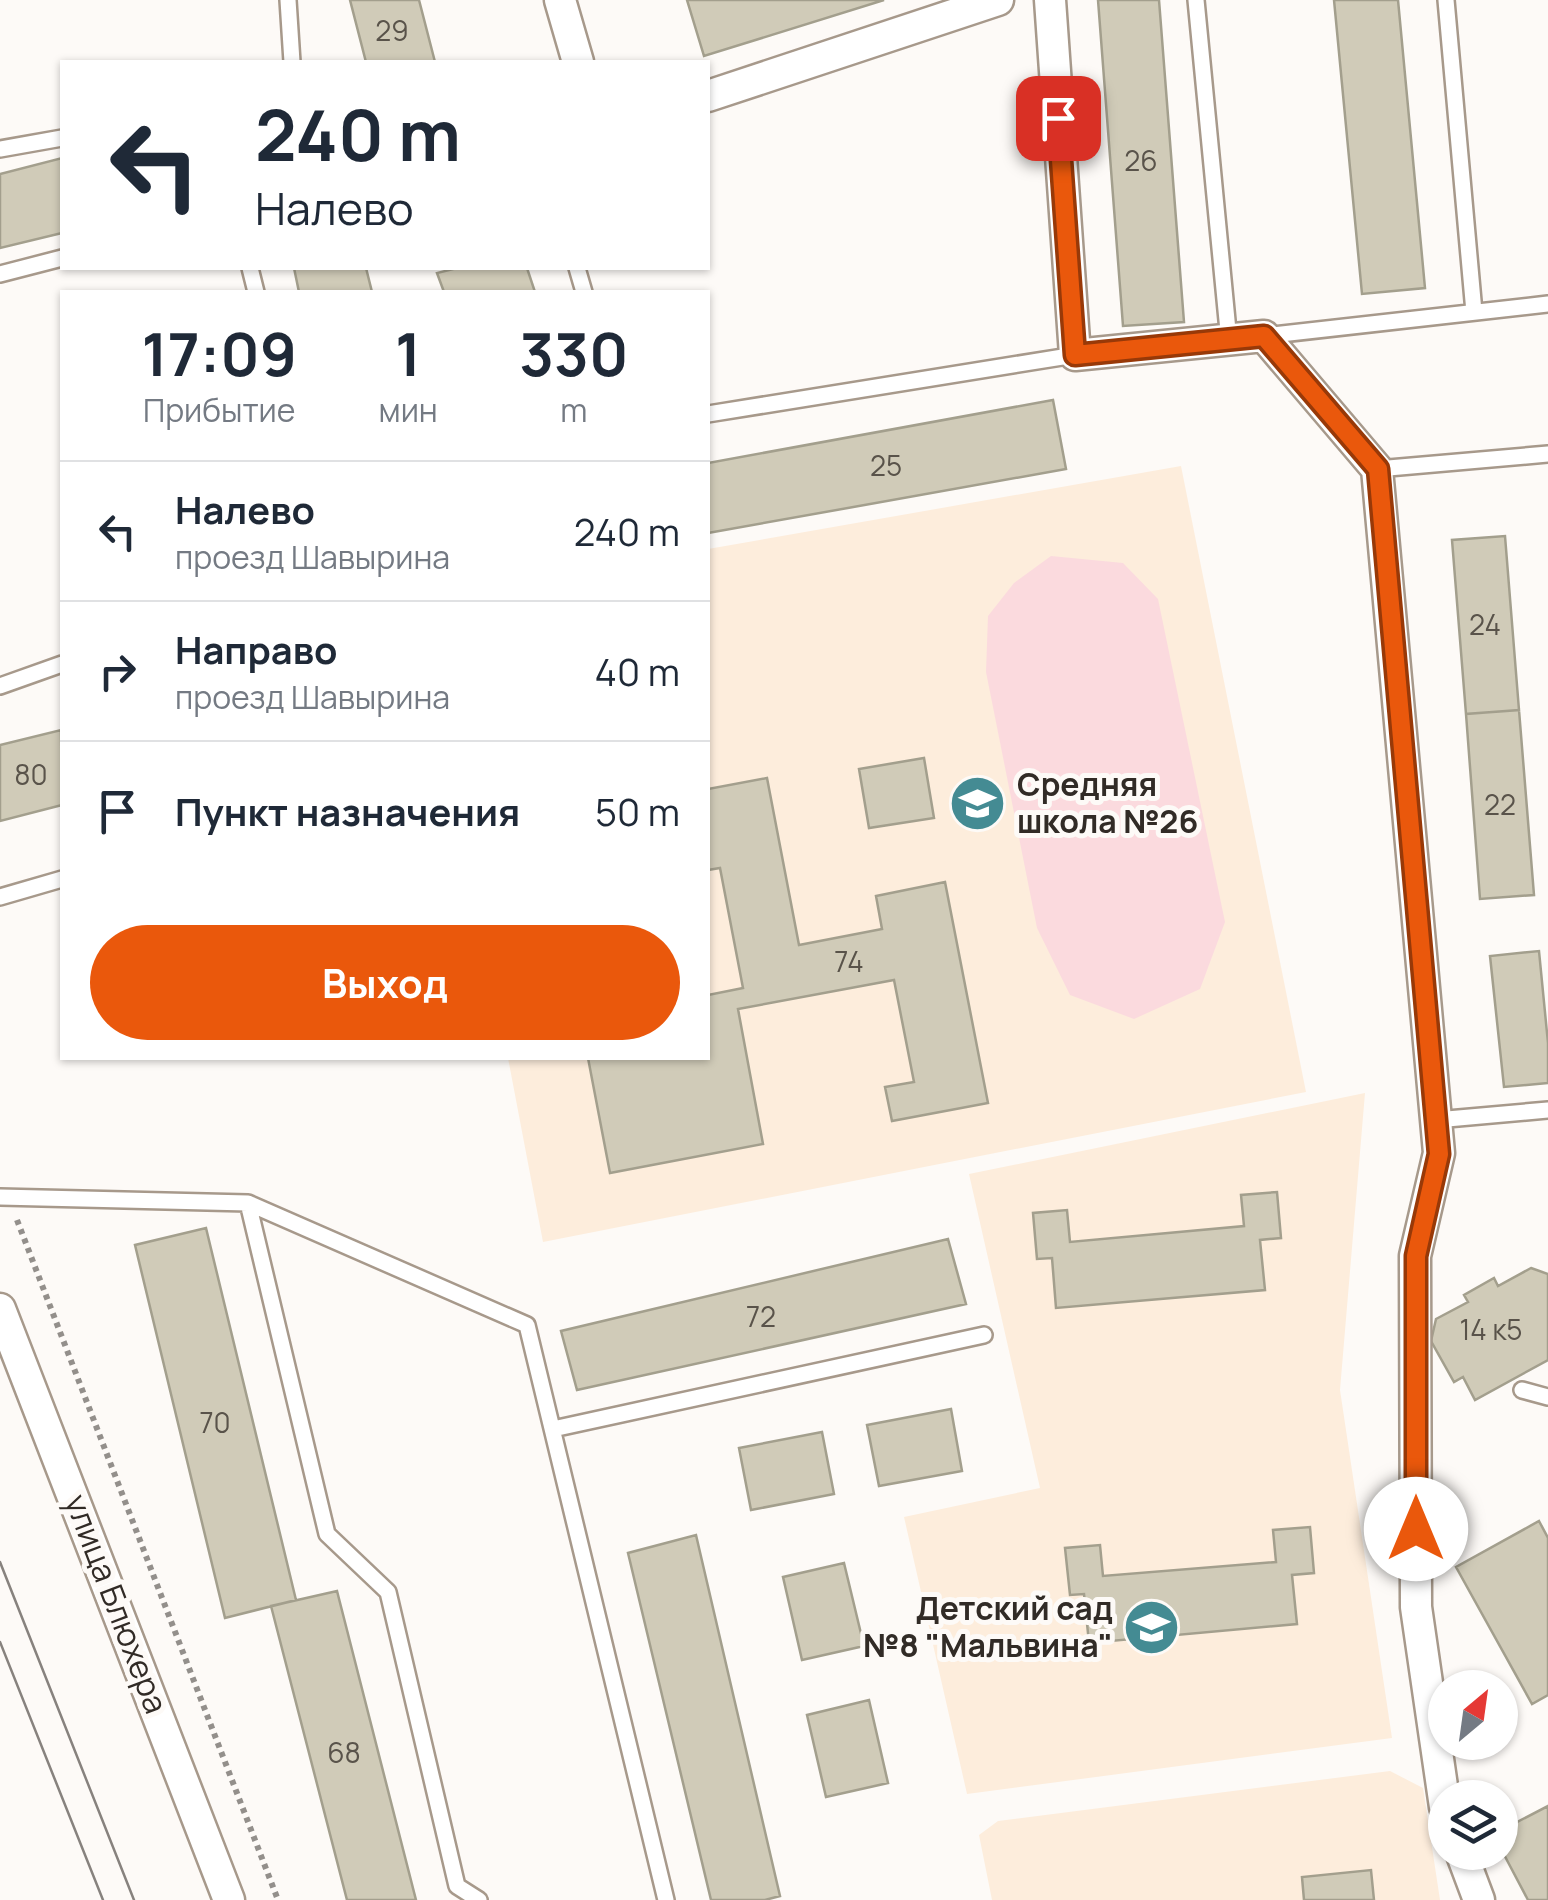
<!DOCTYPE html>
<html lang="ru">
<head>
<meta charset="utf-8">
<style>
  :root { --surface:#fff; --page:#f2f2f3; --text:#1f2937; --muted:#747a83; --line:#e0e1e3; --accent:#ea580c }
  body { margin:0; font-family:Manrope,sans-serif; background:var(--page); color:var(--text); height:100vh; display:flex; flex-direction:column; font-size:38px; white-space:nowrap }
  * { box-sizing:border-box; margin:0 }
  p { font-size:32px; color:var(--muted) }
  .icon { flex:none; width:55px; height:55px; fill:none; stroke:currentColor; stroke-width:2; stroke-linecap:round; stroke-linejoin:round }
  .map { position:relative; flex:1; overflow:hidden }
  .details { position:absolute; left:60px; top:290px; width:650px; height:770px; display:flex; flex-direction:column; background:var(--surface); border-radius:0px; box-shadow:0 2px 8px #0004 }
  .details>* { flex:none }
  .banner { position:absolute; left:60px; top:60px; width:650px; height:210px; border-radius:0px; box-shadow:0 2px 8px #0004; background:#fff; color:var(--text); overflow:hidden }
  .needle { width:65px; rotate:29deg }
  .buttons { position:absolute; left:1428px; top:1670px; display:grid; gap:20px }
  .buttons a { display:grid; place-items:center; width:90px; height:90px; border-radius:50%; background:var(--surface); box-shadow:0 2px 8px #0004; font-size:50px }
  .pin { position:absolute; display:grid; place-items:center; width:85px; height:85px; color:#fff; margin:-42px; border-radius:20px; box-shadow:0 5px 15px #0006 }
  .me { position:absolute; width:110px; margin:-55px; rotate:0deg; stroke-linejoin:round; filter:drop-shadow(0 0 8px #0008) }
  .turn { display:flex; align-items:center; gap:35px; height:210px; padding:0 30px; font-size:45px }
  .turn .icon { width:130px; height:130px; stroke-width:2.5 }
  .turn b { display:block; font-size:70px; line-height:85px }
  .eta { display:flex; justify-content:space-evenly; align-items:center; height:170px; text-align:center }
  .eta b { font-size:60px; font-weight:700; line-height:70px }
  .action { display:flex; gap:20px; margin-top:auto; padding:20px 30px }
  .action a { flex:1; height:115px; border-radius:60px; background:var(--accent); color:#fff; font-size:40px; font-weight:700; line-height:115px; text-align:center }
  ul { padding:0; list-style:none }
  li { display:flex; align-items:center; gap:30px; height:140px; padding:0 30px; border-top:2px solid var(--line) }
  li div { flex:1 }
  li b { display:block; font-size:38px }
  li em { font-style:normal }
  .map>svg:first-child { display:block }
  .built { fill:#fdeddc }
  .grass { fill:#fbdade }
  .building { fill:#d0cbb8; stroke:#a39f8d; stroke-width:2.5 }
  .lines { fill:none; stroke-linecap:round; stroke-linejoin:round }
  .lane-casing { stroke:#a7998b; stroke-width:20 }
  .street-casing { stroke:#a7998b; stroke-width:35 }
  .path { stroke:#938f8b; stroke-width:6; stroke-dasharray:5 5; stroke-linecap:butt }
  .lane { stroke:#fff; stroke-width:15 }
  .street { stroke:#fff; stroke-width:30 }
  .tram { stroke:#87827e; stroke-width:2.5 }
  .route-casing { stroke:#983908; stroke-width:25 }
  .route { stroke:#ea580c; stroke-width:18 }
  .labels { text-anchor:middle; stroke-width:10; stroke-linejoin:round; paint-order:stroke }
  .number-label { font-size:28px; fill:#59534a }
  .poi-label { font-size:32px; font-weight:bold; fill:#312b26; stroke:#fdfaf7; text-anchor:start }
  .street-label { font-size:32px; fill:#312b26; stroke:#fdfaf7 }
</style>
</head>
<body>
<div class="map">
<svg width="1548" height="1900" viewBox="0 0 1548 1900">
  <rect width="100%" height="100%" fill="#fdfaf7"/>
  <path class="built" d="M 1181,466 L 1306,1092 L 543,1242 L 508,1058 L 708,1058 L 708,549 Z
    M 1365,1093 L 1340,1390 L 1392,1738 L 967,1794 L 904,1517 L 1040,1488 L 969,1174 Z
    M 1390,1771 L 1423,1788 L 1440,1900 L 992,1900 L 979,1835 L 998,1821 Z"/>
  <path class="grass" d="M 1051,556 L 1123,563 L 1158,599 L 1225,922 L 1200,989 L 1134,1019 L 1070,995 L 1037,928 L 986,672 L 988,616 L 1014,583 Z"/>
  <path class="building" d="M 350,0 L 419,0 L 435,62 L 366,62 Z
    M 687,0 L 884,0 L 704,56 Z
    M 1098,0 L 1159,0 L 1184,322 L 1123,326 Z
    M 1334,0 L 1398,0 L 1425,288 L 1362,294 Z
    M 62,158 L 62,233 L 0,248 L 0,174 Z
    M 294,268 L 366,268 L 372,292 L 299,292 Z
    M 457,268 L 527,268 L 535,292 L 444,292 L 437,273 Z
    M 1053,400 L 1066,469 L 708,533 L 708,463 Z
    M 1505,536 L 1519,710 L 1466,714 L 1452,540 Z
    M 1519,710 L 1534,895 L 1480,899 L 1466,714 Z
    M 61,730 L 62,805 L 0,821 L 0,745 Z
    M 924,758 L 934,818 L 869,828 L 859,769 Z
    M 767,778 L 799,945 L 882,929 L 876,896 L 945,882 L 988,1103 L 892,1121 L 885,1087 L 914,1082 L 894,980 L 738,1009 L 763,1144 L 610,1173 L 588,1058 L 708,1058 L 708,995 L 743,988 L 720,868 L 708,870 L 708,789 Z
    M 1539,951 L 1548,1043 L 1548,1083 L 1504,1087 L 1490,956 Z
    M 1277,1192 L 1281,1238 L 1260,1240 L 1265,1290 L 1056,1308 L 1052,1258 L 1037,1259 L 1033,1213 L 1067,1210 L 1070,1242 L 1244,1226 L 1241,1195 Z
    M 206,1228 L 296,1600 L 225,1618 L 135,1245 Z
    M 948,1239 L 966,1304 L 577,1390 L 561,1331 Z
    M 1531,1268 L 1548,1274 L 1548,1360 L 1475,1400 L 1463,1377 L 1454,1382 L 1431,1341 L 1436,1319 L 1468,1302 L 1464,1295 L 1494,1278 L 1498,1286 Z
    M 951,1409 L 962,1471 L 879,1486 L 867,1425 Z
    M 822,1432 L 834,1494 L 751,1510 L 739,1448 Z
    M 1539,1521 L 1548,1538 L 1548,1695 L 1532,1704 L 1456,1567 Z
    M 1310,1527 L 1314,1573 L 1292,1575 L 1297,1624 L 1089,1643 L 1084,1594 L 1070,1595 L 1065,1548 L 1100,1545 L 1103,1576 L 1276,1562 L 1273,1530 Z
    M 696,1535 L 780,1896 L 765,1900 L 711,1900 L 628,1553 Z
    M 844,1563 L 864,1646 L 802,1660 L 783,1577 Z
    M 337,1591 L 416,1900 L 347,1900 L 271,1606 Z
    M 869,1700 L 888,1783 L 826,1797 L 807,1715 Z
    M 1548,1806 L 1548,1900 L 1528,1900 L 1500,1847 L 1500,1831 Z
    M 1371,1870 L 1374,1900 L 1304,1900 L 1302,1877 Z"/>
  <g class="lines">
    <defs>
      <path id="lane" d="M 288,0 L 292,62
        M 1196,0 L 1229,341
        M 1446,0 L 1474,312
        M 0,149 L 62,138
        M 250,268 L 256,292
        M 577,268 L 584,292
        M 0,274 L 62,258
        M 1264,336 L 1548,304
        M 708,414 L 1075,355
        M 1377,469 L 1548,454
        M 0,686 L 62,664
        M 0,897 L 62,879
        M 1436,1120 L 1548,1110
        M 0,1197 L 248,1203 L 327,1534 L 388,1592 L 457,1886 L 479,1900
        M 248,1203 L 527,1325 L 666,1900
        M 1522,1390 L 1548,1397
        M 553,1429 L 984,1335"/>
      <path id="street" d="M 560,0 L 578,62
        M 1050,0 L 1075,355 L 1264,336 L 1377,469 L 1439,1153 L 1415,1256 L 1416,1607 L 1445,1807
        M 708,96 L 998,0
        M 0,1309 L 229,1900
        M 1461,1852 L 1479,1900"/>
    </defs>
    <use href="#lane" class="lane-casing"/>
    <use href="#street" class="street-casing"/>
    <path class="path" d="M 17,1220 L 278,1900"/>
    <use href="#lane" class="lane"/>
    <use href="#street" class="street"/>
    <path class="tram" d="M 0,1562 L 134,1900
      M 0,1642 L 103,1900"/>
  </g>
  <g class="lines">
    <defs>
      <path id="route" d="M 1058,118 L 1075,355 L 1264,336 L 1378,469 L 1439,1154 L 1416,1256 L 1416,1529"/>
    </defs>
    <use href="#route" class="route-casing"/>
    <use href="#route" class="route"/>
  </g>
  <defs>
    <symbol id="school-disc" viewBox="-11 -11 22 22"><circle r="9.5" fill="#448b93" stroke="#fdfaf7"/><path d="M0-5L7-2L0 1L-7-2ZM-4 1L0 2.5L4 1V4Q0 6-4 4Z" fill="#fff"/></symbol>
  </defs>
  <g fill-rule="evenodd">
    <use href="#school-disc" x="946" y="772" width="63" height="63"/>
    <use href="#school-disc" x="1120" y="1596" width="63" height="63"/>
  </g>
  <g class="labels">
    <g class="number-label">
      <text x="392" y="41">29</text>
      <text x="1141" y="171">26</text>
      <text x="886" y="476">25</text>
      <text x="1485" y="635">24</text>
      <text x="31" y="785">80</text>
      <text x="1500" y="815">22</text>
      <text x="849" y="972">74</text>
      <text x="761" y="1327">72</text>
      <text x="1491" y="1340">14 к5</text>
      <text x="215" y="1433">70</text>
      <text x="344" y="1763">68</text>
    </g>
    <g class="poi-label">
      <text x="1017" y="796">Средняя<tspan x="1017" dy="37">школа №26</tspan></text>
      <text x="1113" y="1620" text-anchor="end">Детский сад<tspan x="1113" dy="37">№8 "Мальвина"</tspan></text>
    </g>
    <g class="street-label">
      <text transform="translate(116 1604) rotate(69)" y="11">улица Блюхера</text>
    </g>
  </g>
</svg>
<div class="buttons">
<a><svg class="needle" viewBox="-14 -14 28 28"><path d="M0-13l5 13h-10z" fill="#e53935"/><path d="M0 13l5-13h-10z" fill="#747a83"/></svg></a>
<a><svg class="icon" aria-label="layers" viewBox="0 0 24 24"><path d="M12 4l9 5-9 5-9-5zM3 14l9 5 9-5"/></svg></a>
</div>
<div class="pin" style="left:1058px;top:118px;background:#d93025"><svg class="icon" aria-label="arrive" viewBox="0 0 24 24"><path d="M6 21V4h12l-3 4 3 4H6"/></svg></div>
<svg class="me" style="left:1416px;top:1529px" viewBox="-20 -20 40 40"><circle r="19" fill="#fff"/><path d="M0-13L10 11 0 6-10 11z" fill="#ea580c"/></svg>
<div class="banner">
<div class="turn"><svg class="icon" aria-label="left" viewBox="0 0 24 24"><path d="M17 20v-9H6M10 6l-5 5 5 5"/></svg><div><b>240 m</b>Налево</div></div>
</div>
<section class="details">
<div class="eta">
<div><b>17:09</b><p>Прибытие</p></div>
<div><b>1</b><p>мин</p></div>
<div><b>330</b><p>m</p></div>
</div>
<ul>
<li><svg class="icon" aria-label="left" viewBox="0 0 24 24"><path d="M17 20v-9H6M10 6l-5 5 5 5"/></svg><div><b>Налево</b><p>проезд Шавырина</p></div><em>240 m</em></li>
<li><svg class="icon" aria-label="right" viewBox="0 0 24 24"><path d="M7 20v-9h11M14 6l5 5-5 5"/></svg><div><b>Направо</b><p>проезд Шавырина</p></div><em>40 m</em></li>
<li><svg class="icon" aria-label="arrive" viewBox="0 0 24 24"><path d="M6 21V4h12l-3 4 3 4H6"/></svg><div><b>Пункт назначения</b></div><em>50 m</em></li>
</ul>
<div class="action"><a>Выход</a></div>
</section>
</div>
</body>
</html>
